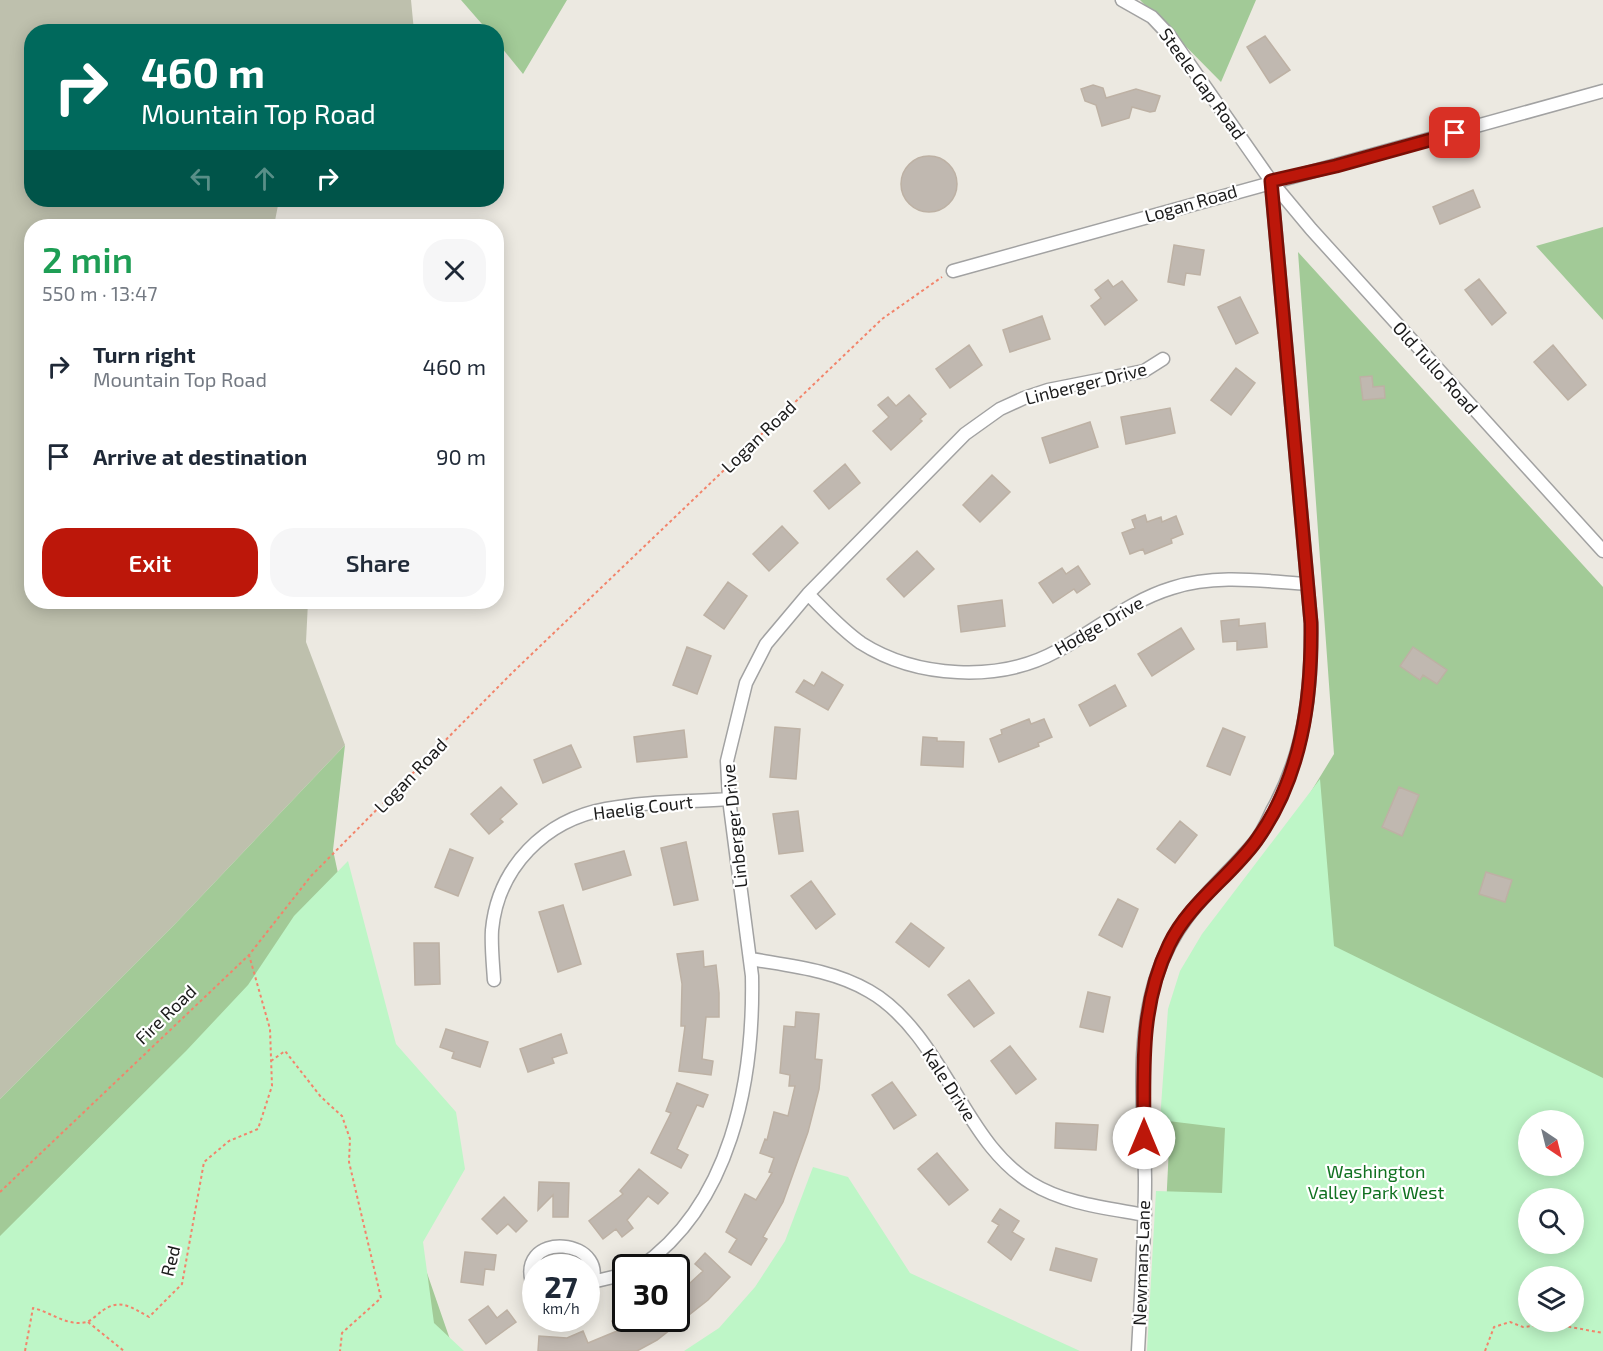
<!DOCTYPE html>
<html lang="en">
<head>
<meta charset="utf-8">
<style>
  :root { --surface:#fff; --page:#f6f6f7; --text:#1f2937; --muted:#747a83; --accent:#bc170a }
  body { margin:0; font-family:"Exo 2",sans-serif; background:var(--page); color:var(--text); height:100vh; display:flex; flex-direction:column; font-size:22px; white-space:nowrap }
  * { box-sizing:border-box; margin:0 }
  p { font-size:20px; color:var(--muted) }
  .icon { flex:none; width:33px; height:33px; fill:none; stroke:currentColor; stroke-width:2; stroke-linecap:round; stroke-linejoin:round }
  .map { position:relative; flex:1; overflow:hidden }
  .panel { position:absolute; left:24px; top:219px; width:480px; height:390px; display:flex; flex-direction:column; background:var(--surface); border-radius:24px; box-shadow:0 3px 15px #0003 }
  .panel>* { flex:none }
  .guide { position:absolute; left:24px; top:24px; width:480px; height:183px; border-radius:24px; box-shadow:0 3px 15px #0003; background:#00695c; color:#fff; overflow:hidden }
  .needle { width:39px; rotate:145deg }
  .tools { position:absolute; left:1518px; top:1110px; display:grid; gap:12px }
  .tools a { display:grid; place-items:center; width:66px; height:66px; border-radius:50%; background:var(--surface); box-shadow:0 3px 15px #0003; font-size:30px }
  .speed { position:absolute; left:522px; top:1254px; display:flex; gap:12px; font-size:30px; font-weight:700; text-align:center }
  .speed>* { display:grid; place-content:center; width:78px; height:78px; border-radius:50%; background:var(--surface); box-shadow:0 3px 15px #0003; line-height:1 }
  .speed small { font-size:15px; font-weight:400 }
  .speed .limit { border:3px solid #111; border-radius:9px; background:#fff; color:#111 }
  .pin { position:absolute; display:grid; place-items:center; width:51px; height:51px; color:#fff; margin:-26px; border-radius:12px; box-shadow:0 3px 9px #0006 }
  .me { position:absolute; width:66px; margin:-33px; rotate:0deg; stroke-linejoin:round; filter:drop-shadow(0 0 4px #0008) }
  .turn { display:flex; align-items:center; gap:21px; height:126px; padding:0 18px; font-size:27px }
  .turn .icon { width:78px; height:78px; stroke-width:2.5 }
  .turn b { display:block; font-size:42px; line-height:51px }
  .lanes { display:flex; align-items:center; height:57px; padding:0 18px; background:#0003; justify-content:center; gap:30px; direction:ltr }
  .lanes .off { opacity:.35 }
  .round { display:grid; place-items:center; flex:none; width:63px; height:63px; border-radius:24px; background:var(--page) }
  .summary { display:flex; align-items:center; justify-content:space-between; height:102px; padding:0 18px }
  h1 { font-size:36px; font-weight:600; line-height:45px; color:#1e9e55 }
  .action { display:flex; gap:12px; margin-top:auto; padding:12px 18px }
  .action a { flex:1; height:69px; border-radius:24px; background:var(--accent); color:#fff; font-size:24px; font-weight:600; line-height:69px; text-align:center }
  .action a+a { background:var(--page); color:var(--text) }
  ul { padding:0; list-style:none }
  li { display:flex; align-items:center; gap:18px; height:90px; padding:0 18px }
  li div { flex:1 }
  li b { display:block; font-size:22px }
  li em { font-style:normal }
  .map>svg:first-child { display:block }
  .construction { fill:#bec0ad }
  .forest { fill:#a2ca97; fill-rule:evenodd }
  .park { fill:#bef6c7; fill-rule:evenodd }
  .building { fill:#c0b8b0; stroke:#bdb1a4; stroke-width:1.5 }
  .lines { fill:none; stroke-linecap:round; stroke-linejoin:round }
  .minor-casing { stroke:#a2a2a2; stroke-width:15 }
  .path { stroke:#f2846b; stroke-width:2; stroke-dasharray:3 3; stroke-linecap:butt }
  .minor { stroke:#fff; stroke-width:12 }
  .route-casing { stroke:#7a0f06; stroke-width:15 }
  .route { stroke:#bc170a; stroke-width:10 }
  .labels { text-anchor:middle; stroke-width:4.5; stroke-linejoin:round; paint-order:stroke }
  .street-label { font-size:18px; fill:#1b1b1b; stroke:#fff }
  .park-label { font-size:18px; fill:#107120; stroke:#fff }
</style>
</head>
<body>
<div class="map">
<svg width="1603" height="1351" viewBox="0 0 1603 1351">
  <rect width="100%" height="100%" fill="#ece9e1"/>
  <path class="construction" d="M 0,0 L 411,0 L 414,31 L 32,32 L 32,200 L 279,200 L 274,226 L 32,226 L 32,602 L 308,602 L 306,642 L 345,745 L 174,925 L 0,1099 Z"/>
  <path class="forest" d="M 461,0 L 567,0 L 523,74 L 497,42 L 496,32 L 488,31 Z
    M 1140,0 L 1256,0 L 1221,82 Z
    M 1603,227 L 1603,320 L 1536,246 Z
    M 1298,252 L 1603,587 L 1603,1351 L 1159,1351 L 1176,1004 L 1230,924 L 1334,754 ZM 1528,1120 L 1574,1120 L 1574,1166 L 1528,1166 ZM 1528,1198 L 1574,1198 L 1574,1244 L 1528,1244 ZM 1528,1276 L 1574,1276 L 1574,1322 L 1528,1322 Z
    M 345,745 L 333,850 L 418,1247 L 454,1351 L 0,1351 L 0,1099 L 174,925 Z"/>
  <path class="park" d="M 1320,779 L 1334,946 L 1603,1078 L 1603,1351 L 1147,1351 L 1156,1191 L 1222,1193 L 1225,1128 L 1160,1120 L 1168,1009 L 1180,971 L 1202,934 ZM 1528,1120 L 1574,1120 L 1574,1166 L 1528,1166 ZM 1528,1198 L 1574,1198 L 1574,1244 L 1528,1244 ZM 1528,1276 L 1574,1276 L 1574,1322 L 1528,1322 Z
    M 348,861 L 396,1044 L 456,1112 L 465,1169 L 423,1242 L 434,1323 L 464,1351 L 0,1351 L 0,1236 L 186,1051 L 248,985 L 294,916 Z
    M 813,1167 L 848,1177 L 910,1273 L 1080,1351 L 684,1351 L 719,1328 L 755,1287 L 785,1241 Z"/>
  <path class="building" d="M 1265,36 L 1290,70 L 1270,83 L 1247,47 Z
    M 1093,85 L 1103,88 L 1106,98 L 1136,89 L 1160,96 L 1155,111 L 1150,112 L 1132,107 L 1129,118 L 1102,126 L 1096,105 L 1085,101 L 1081,89 Z
    M901 184a28 28 0 1 1 56 0a28 28 0 1 1-56 0Z
    M 1473,190 L 1480,207 L 1440,224 L 1433,207 Z
    M 1174,245 L 1204,250 L 1200,275 L 1186,273 L 1184,285 L 1168,282 Z
    M 1479,279 L 1506,313 L 1492,325 L 1465,290 Z
    M 1108,280 L 1113,287 L 1122,281 L 1137,300 L 1105,325 L 1091,306 L 1101,298 L 1095,290 Z
    M 1240,297 L 1258,333 L 1236,344 L 1218,307 Z
    M 1042,316 L 1050,339 L 1010,352 L 1003,330 Z
    M 969,345 L 982,365 L 950,388 L 936,369 Z
    M 1553,345 L 1586,385 L 1568,400 L 1534,362 Z
    M 1236,368 L 1255,383 L 1231,415 L 1211,400 Z
    M 1372,376 L 1373,387 L 1384,386 L 1385,398 L 1363,400 L 1360,377 Z
    M 909,395 L 926,414 L 920,419 L 922,421 L 891,450 L 873,431 L 889,417 L 878,405 L 888,397 L 896,406 Z
    M 1170,408 L 1175,433 L 1126,444 L 1121,417 Z
    M 1090,422 L 1098,447 L 1050,463 L 1042,438 Z
    M 845,464 L 860,483 L 829,509 L 814,491 Z
    M 992,475 L 1010,492 L 980,522 L 963,505 Z
    M 1145,515 L 1147,522 L 1161,517 L 1162,522 L 1176,516 L 1183,534 L 1171,539 L 1172,543 L 1145,554 L 1143,549 L 1130,554 L 1122,533 L 1135,528 L 1132,520 Z
    M 782,526 L 798,543 L 769,571 L 753,554 Z
    M 917,551 L 934,569 L 904,597 L 887,579 Z
    M 1078,566 L 1090,584 L 1077,593 L 1074,589 L 1053,603 L 1039,583 L 1062,568 L 1066,574 Z
    M 728,582 L 747,596 L 724,629 L 704,615 Z
    M 1002,600 L 1005,626 L 961,632 L 958,606 Z
    M 1239,619 L 1239,626 L 1265,623 L 1267,647 L 1237,650 L 1237,641 L 1223,642 L 1221,621 Z
    M 1181,628 L 1194,649 L 1152,676 L 1138,654 Z
    M 687,647 L 711,656 L 697,694 L 673,685 Z
    M 1413,647 L 1447,670 L 1437,684 L 1423,675 L 1420,680 L 1400,666 Z
    M 822,672 L 843,685 L 828,710 L 796,692 L 804,680 L 814,686 Z
    M 1115,685 L 1126,706 L 1090,726 L 1079,705 Z
    M 1029,719 L 1031,724 L 1044,719 L 1052,737 L 1038,743 L 1039,746 L 999,762 L 990,739 L 1002,734 L 1001,730 Z
    M 775,727 L 800,729 L 796,779 L 770,777 Z
    M 1223,728 L 1245,737 L 1230,775 L 1207,766 Z
    M 684,730 L 687,757 L 637,762 L 634,737 Z
    M 923,737 L 937,738 L 937,741 L 964,742 L 963,767 L 921,765 Z
    M 571,745 L 581,767 L 543,783 L 534,760 Z
    M 501,787 L 517,804 L 500,819 L 503,822 L 489,834 L 471,814 Z
    M 1399,787 L 1419,795 L 1402,836 L 1382,827 Z
    M 798,811 L 803,851 L 779,854 L 773,814 Z
    M 1180,821 L 1197,835 L 1175,863 L 1157,849 Z
    M 686,842 L 698,900 L 674,905 L 661,848 Z
    M 450,849 L 473,858 L 458,896 L 435,887 Z
    M 624,851 L 631,875 L 583,890 L 575,864 Z
    M 1486,872 L 1512,880 L 1505,902 L 1479,894 Z
    M 811,881 L 835,914 L 816,929 L 791,896 Z
    M 1118,899 L 1138,909 L 1122,947 L 1099,935 Z
    M 563,905 L 581,964 L 558,972 L 539,912 Z
    M 911,923 L 944,948 L 929,967 L 896,942 Z
    M 414,943 L 439,943 L 440,984 L 415,985 Z
    M 703,951 L 704,967 L 716,965 L 719,993 L 719,1017 L 706,1017 L 702,1059 L 713,1061 L 711,1075 L 679,1071 L 685,1026 L 681,1026 L 682,984 L 677,954 Z
    M 969,980 L 994,1013 L 974,1027 L 948,995 Z
    M 1088,992 L 1110,997 L 1103,1032 L 1080,1027 Z
    M 796,1012 L 819,1014 L 815,1059 L 822,1060 L 819,1089 L 808,1132 L 783,1202 L 763,1237 L 767,1239 L 751,1265 L 729,1252 L 737,1239 L 726,1232 L 745,1194 L 756,1200 L 772,1173 L 769,1172 L 774,1158 L 760,1153 L 765,1139 L 767,1140 L 774,1112 L 788,1116 L 795,1086 L 789,1086 L 790,1075 L 780,1073 L 784,1026 L 795,1027 Z
    M 446,1029 L 488,1042 L 480,1067 L 452,1058 L 454,1052 L 440,1047 Z
    M 561,1034 L 567,1053 L 552,1058 L 554,1063 L 528,1072 L 520,1049 Z
    M 1010,1046 L 1036,1079 L 1016,1094 L 991,1061 Z
    M 892,1082 L 916,1115 L 894,1129 L 872,1095 Z
    M 677,1083 L 708,1095 L 703,1107 L 697,1105 L 677,1149 L 688,1155 L 681,1168 L 651,1153 L 671,1113 L 666,1111 Z
    M 1056,1123 L 1098,1125 L 1096,1150 L 1055,1148 Z
    M 937,1153 L 968,1190 L 949,1205 L 918,1169 Z
    M 639,1169 L 668,1193 L 658,1204 L 648,1196 L 627,1220 L 633,1228 L 622,1237 L 616,1229 L 603,1239 L 589,1221 L 623,1194 L 620,1191 Z
    M 539,1182 L 569,1183 L 568,1217 L 553,1217 L 553,1195 L 538,1210 Z
    M 504,1197 L 527,1221 L 516,1232 L 508,1224 L 497,1234 L 482,1219 Z
    M 1000,1209 L 1019,1221 L 1012,1232 L 1024,1239 L 1011,1260 L 988,1242 L 999,1225 L 992,1221 Z
    M 1056,1248 L 1097,1259 L 1091,1281 L 1050,1270 Z
    M 465,1252 L 496,1255 L 494,1270 L 485,1269 L 483,1285 L 461,1282 Z
    M 705,1253 L 730,1277 L 708,1300 L 657,1340 L 637,1351 L 538,1351 L 539,1336 L 567,1338 L 583,1331 L 588,1343 L 617,1331 L 612,1321 L 625,1314 L 632,1326 L 646,1318 L 676,1318 L 676,1296 L 703,1271 L 695,1264 Z
    M 488,1306 L 497,1318 L 507,1310 L 516,1322 L 486,1344 L 469,1320 Z"/>
  <g class="lines">
    <defs>
      <path id="minor" d="M 1122,0 L 1152,17 L 1169,35 L 1271,181 L 1311,229 L 1603,551
        M 953,271 L 1603,91
        M 808,594 C 825,611 841,629 861,643 C 916,678 999,683 1057,651 C 1095,631 1129,601 1172,588 C 1216,574 1262,581 1307,584
        M 751,959 C 791,966 833,970 869,991 C 910,1014 937,1063 961,1102 C 980,1133 999,1163 1031,1183 C 1065,1204 1107,1208 1145,1215
        M 494,980 C 493,964 491,946 492,930 C 498,867 545,820 606,809 C 646,801 689,802 729,799
        M 639,1268 C 731,1205 754,1081 752,976 L 729,799 L 727,761 L 746,683 L 766,644 L 808,594 L 965,434 L 1000,409 L 1024,398 L 1048,390 L 1144,371 L 1163,359
        M 592,1282 L 626,1274
        M 536,1293 C 504,1225 624,1237 586,1294
        M 1138,1351 C 1141,1294 1145,1236 1145,1179 C 1144,1111 1135,1037 1158,972 C 1179,912 1216,888 1254,843 C 1262,834 1267,822 1272,811 C 1305,752 1312,690 1311,623 L 1271,181"/>
    </defs>
    <use href="#minor" class="minor-casing"/>
    <path class="path" d="M 271,1061 L 285,1051 L 321,1097 L 342,1116 L 350,1139 L 349,1162 L 381,1298 L 342,1333 L 340,1351
      M 0,1192 L 249,955 L 311,876 L 513,672 L 882,319 L 942,277
      M 88,1322 L 124,1351
      M 25,1351 L 33,1308 C 51,1312 67,1327 87,1322 C 92,1320 98,1314 102,1311 C 120,1298 131,1307 149,1317 L 182,1284 L 204,1162 L 229,1141 L 258,1129 L 272,1086 L 270,1029 L 249,955
      M 1485,1351 L 1494,1327 L 1510,1322 L 1523,1327 L 1554,1324 L 1603,1333"/>
    <use href="#minor" class="minor"/>
  </g>
  <g class="lines">
    <defs>
      <path id="route" d="M 1144,1138 C 1144,1072 1139,1007 1169,945 C 1189,903 1229,878 1256,841 C 1302,777 1312,699 1311,623 L 1271,181 L 1336,166 L 1455,133"/>
    </defs>
    <use href="#route" class="route-casing"/>
    <use href="#route" class="route"/>
  </g>
  <g class="labels">
    <g class="street-label">
      <text transform="translate(1202 84) rotate(54)" y="6">Steele Gap Road</text>
      <text transform="translate(1191 204) rotate(-16)" y="6">Logan Road</text>
      <text transform="translate(1435 368) rotate(48)" y="6">Old Tullo Road</text>
      <text transform="translate(1086 384) rotate(-14)" y="6">Linberger Drive</text>
      <text transform="translate(759 437) rotate(-44)" y="6">Logan Road</text>
      <text transform="translate(1099 626) rotate(-30)" y="6">Hodge Drive</text>
      <text transform="translate(411 776) rotate(-46)" y="6">Logan Road</text>
      <text transform="translate(643 808) rotate(-7)" y="6">Haelig Court</text>
      <text transform="translate(735 826) rotate(-96)" y="6">Linberger Drive</text>
      <text transform="translate(166 1015) rotate(-44)" y="6">Fire Road</text>
      <text transform="translate(949 1085) rotate(57)" y="6">Kale Drive</text>
      <text transform="translate(171 1261) rotate(-76)" y="6">Red</text>
      <text transform="translate(1142 1263) rotate(-88)" y="6">Newmans Lane</text>
    </g>
    <g class="park-label">
      <text x="1376" y="1178">Washington<tspan x="1376" dy="21">Valley Park West</tspan></text>
    </g>
  </g>
</svg>
<div class="tools">
<a><svg class="needle" viewBox="-14 -14 28 28"><path d="M0-13l5 13h-10z" fill="#e53935"/><path d="M0 13l5-13h-10z" fill="#747a83"/></svg></a>
<a><svg class="icon" aria-label="search" viewBox="0 0 24 24"><circle cx="10" cy="10" r="6"/><path d="M15 15l6 6"/></svg></a>
<a><svg class="icon" aria-label="layers" viewBox="0 0 24 24"><path d="M12 4l9 5-9 5-9-5zM3 14l9 5 9-5"/></svg></a>
</div>
<div class="speed"><div>27<small>km/h</small></div><div class="limit">30</div></div>
<div class="pin" style="left:1455px;top:133px;background:#d93025"><svg class="icon" aria-label="arrive" viewBox="0 0 24 24"><path d="M6 21V4h12l-3 4 3 4H6"/></svg></div>
<svg class="me" style="left:1144px;top:1138px" viewBox="-20 -20 40 40"><circle r="19" fill="#fff"/><path d="M0-13L10 11 0 6-10 11z" fill="#bc170a"/></svg>
<div class="guide">
<div class="turn"><svg class="icon" aria-label="right" viewBox="0 0 24 24"><path d="M7 20v-9h11M14 6l5 5-5 5"/></svg><div><b>460 m</b>Mountain Top Road</div></div>
<div class="lanes"><svg class="icon off" aria-label="left" viewBox="0 0 24 24"><path d="M17 20v-9H6M10 6l-5 5 5 5"/></svg><svg class="icon off" aria-label="ahead" viewBox="0 0 24 24"><path d="M12 20V5M6 11l6-6 6 6"/></svg><svg class="icon" aria-label="right" viewBox="0 0 24 24"><path d="M7 20v-9h11M14 6l5 5-5 5"/></svg></div>
</div>
<section class="panel">
<div class="summary"><div><h1>2 min</h1><p>550 m · 13:47</p></div><a class="round"><svg class="icon" aria-label="close" viewBox="0 0 24 24"><path d="M6 6l12 12M18 6L6 18"/></svg></a></div>
<ul>
<li><svg class="icon" aria-label="right" viewBox="0 0 24 24"><path d="M7 20v-9h11M14 6l5 5-5 5"/></svg><div><b>Turn right</b><p>Mountain Top Road</p></div><em>460 m</em></li>
<li><svg class="icon" aria-label="arrive" viewBox="0 0 24 24"><path d="M6 21V4h12l-3 4 3 4H6"/></svg><div><b>Arrive at destination</b></div><em>90 m</em></li>
</ul>
<div class="action"><a>Exit</a><a>Share</a></div>
</section>
</div>
</body>
</html>
